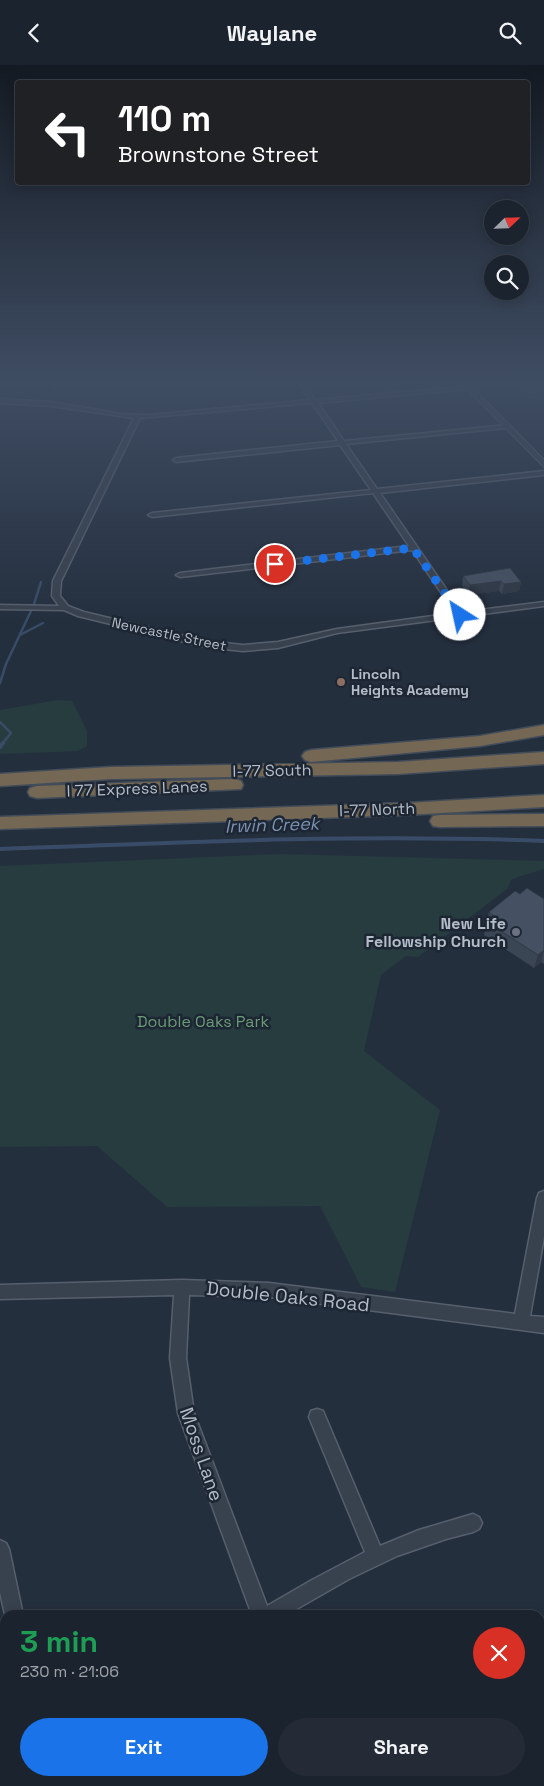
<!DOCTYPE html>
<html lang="en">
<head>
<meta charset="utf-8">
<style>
  :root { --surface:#1b232e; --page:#242b36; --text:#f1f3f6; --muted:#a0a4aa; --line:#39404a; --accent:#1a73e8 }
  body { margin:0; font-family:"Space Grotesk",sans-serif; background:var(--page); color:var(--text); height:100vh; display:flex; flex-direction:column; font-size:19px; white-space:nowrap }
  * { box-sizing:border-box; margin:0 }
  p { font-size:16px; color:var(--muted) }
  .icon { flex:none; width:28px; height:28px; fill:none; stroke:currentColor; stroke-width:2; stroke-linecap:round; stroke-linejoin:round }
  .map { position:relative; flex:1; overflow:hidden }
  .details { position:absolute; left:0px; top:1545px; width:545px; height:176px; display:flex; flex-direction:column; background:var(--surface); border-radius:15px 15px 0 0; box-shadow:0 2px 12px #0003,0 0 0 1px var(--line) }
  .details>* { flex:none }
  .guide { position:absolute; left:15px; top:15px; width:515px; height:105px; border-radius:5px; box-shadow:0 2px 12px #0003,0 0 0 1px var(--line); background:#202124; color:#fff; overflow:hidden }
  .needle { width:32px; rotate:67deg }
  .buttons { position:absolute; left:484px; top:135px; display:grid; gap:10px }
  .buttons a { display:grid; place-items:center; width:45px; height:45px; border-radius:50%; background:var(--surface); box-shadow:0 2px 12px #0003,0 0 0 1px var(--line); font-size:25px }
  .pin { position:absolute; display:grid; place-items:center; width:42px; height:42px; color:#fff; margin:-21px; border:2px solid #fff; border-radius:50%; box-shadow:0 1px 5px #0007 }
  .me { position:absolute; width:55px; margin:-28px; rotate:325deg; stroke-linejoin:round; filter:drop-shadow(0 0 4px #0008) }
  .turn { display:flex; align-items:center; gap:18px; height:105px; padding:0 20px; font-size:22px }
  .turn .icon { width:65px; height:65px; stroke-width:2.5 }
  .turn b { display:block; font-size:35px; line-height:42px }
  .round { display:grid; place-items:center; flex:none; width:52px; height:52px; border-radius:26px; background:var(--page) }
  .summary { display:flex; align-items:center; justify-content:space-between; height:85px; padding:0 20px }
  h1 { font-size:30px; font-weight:700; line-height:38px; color:#1e9e55 }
  .primary-button { display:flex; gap:10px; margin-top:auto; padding:10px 20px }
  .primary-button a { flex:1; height:58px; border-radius:30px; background:var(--accent); color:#fff; font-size:20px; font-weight:700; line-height:58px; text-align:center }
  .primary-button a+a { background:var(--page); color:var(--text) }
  header { display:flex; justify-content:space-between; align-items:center; height:65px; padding:0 20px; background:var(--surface); font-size:22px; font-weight:700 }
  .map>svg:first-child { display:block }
  .green { fill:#263c3f }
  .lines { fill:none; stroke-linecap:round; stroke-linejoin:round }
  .stream-far1 { stroke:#394c67; stroke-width:2.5 }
  .stream { stroke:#394c67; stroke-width:4 }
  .minor-casing { stroke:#565f6c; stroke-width:3 }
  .tertiary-casing { stroke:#565f6c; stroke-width:2 }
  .motorway-casing { stroke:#434c59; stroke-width:3 }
  .minor { fill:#38414e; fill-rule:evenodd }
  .tertiary { fill:#38414e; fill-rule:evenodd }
  .motorway { fill:#746855; fill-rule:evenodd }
  .wall { fill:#3b4654 }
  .shaded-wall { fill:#303945 }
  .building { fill:#455162; stroke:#303945 }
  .route { stroke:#1a73e8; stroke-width:9; stroke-dasharray:0 16.2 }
  .education-dot { fill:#8d6e63; stroke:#1d2633; stroke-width:2 }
  .worship-dot { fill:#6b7280; stroke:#1d2633; stroke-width:2 }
  .labels { text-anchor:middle; stroke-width:5; stroke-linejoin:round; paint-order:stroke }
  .far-street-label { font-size:14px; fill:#b4bcc9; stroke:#1d2633 }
  .far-poi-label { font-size:14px; font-weight:bold; fill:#b4bcc9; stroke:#1d2633; text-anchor:start }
  .street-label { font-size:16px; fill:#b4bcc9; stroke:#1d2633 }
  .poi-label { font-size:16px; font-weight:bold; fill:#b4bcc9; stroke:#1d2633; text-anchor:end }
  .park-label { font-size:16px; fill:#6b9a76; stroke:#1d2633 }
  .water-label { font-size:18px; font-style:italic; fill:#7c92b1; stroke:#1d2633 }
  .near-street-label { font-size:19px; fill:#b4bcc9; stroke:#1d2633 }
</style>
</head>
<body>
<header><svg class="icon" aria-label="back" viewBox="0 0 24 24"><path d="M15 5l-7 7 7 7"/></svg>Waylane<svg class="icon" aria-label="search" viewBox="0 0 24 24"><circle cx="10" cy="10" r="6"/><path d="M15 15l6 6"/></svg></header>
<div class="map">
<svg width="544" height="1721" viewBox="0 0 544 1721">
  <rect width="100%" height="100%" fill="#242f3e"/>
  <path class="green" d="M 509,315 L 544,315 L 544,338 L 532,337 Z
    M 58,635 L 72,636 L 87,666 L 87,681 L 78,686 L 0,689 L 0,645 Z
    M 280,789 L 544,796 L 544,804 L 512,814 L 507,824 L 418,892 L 406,891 L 381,910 L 364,986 L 440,1045 L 395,1227 L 361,1222 L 320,1141 L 167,1142 L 97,1081 L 0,1082 L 0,801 Z"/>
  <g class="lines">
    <path class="stream-far1" d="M 34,539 L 41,517
      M 20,570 L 43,558
      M 0,618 L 6,599 L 31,546
      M 0,657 L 11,668 L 2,679"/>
    <path class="stream" d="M 0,682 L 3,678
      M 0,784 C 182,777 362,769 544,776"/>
    <defs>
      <path id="minor" d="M 103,315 L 125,315 L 54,323 L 51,321 Z
        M 296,315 L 302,315 L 315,335 L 470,321 L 468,324 L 318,338 L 344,376 L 508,360 L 508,362 L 506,363 L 346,379 L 377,424 L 544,406 L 544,410 L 380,428 L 462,547 L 544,537 L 544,541 L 337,568 L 278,583 L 243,586 L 205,582 L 78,551 L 64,545 L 0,544 L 0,540 L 59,541 L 52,531 L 53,516 L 134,353 L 51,341 L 0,338 L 0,334 L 51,337 L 122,349 L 150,350 L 310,335 ZM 312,338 L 338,376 L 176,393 L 173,395 L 176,397 L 340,380 L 371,425 L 152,448 L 148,450 L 152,452 L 373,428 L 409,481 L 180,508 L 176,510 L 180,512 L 412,485 L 455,548 L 337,564 L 278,577 L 243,580 L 205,576 L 84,547 L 68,541 L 60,531 L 61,516 L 140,353 Z
        M 544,1126 L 544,1172 L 530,1251 L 544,1252 L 544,1268 L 269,1232 L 189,1230 L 186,1293 L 194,1348 L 267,1541 L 312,1515 L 365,1487 L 309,1352 L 311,1346 L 317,1344 L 323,1346 L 380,1481 L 419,1465 L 473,1449 L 479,1452 L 482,1458 L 479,1464 L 473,1467 L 446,1474 L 397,1491 L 349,1514 L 286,1550 L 252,1550 L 178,1348 L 170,1293 L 174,1230 L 0,1234 L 0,1220 L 182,1215 L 269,1218 L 515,1249 L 537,1133 L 539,1128 Z
        M 0,1475 L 6,1478 L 9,1484 L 23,1550 L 5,1550 L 0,1527 Z
        M 540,1673 L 544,1675 L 544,1703 L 540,1701 Z
        M 5,1683 L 5,1703 L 0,1705 L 0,1685 Z
        M 42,1716 L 62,1716 L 63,1721 L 43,1721 Z
        M 352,1716 L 375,1716 L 377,1721 L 354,1721 Z"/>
      <path id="tertiary" d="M 458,315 L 465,315 L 544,395 L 544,402 Z"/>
      <path id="motorway" d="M 544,660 L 544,670 L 480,681 L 311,697 L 305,695 L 302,691 L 305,687 L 311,685 L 480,671 Z
        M 544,687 L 544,699 L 398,709 L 111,714 L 0,721 L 0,709 L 111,702 L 398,697 Z
        M 234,714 L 241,716 L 243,720 L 241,724 L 37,733 L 30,731 L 28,727 L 30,723 L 37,721 Z
        M 544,730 L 544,742 L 407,750 L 0,764 L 0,752 L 407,738 Z
        M 544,749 L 544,761 L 440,762 L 433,761 L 430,756 L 433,751 L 440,750 Z"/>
    </defs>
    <use href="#minor" class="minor-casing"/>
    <use href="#tertiary" class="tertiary-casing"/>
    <use href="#motorway" class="motorway-casing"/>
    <use href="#minor" class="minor"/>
    <use href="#tertiary" class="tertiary"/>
    <use href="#motorway" class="motorway"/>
  </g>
  <path class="wall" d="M 463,511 L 521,517 L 519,526 L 502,529 L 499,526 L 468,530 L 462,521 Z
    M 520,829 L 544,834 L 544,899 L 541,897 L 534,903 L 484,870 L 489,847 Z"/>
  <path class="shaded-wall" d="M 501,516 L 499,526 L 468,530 L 470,520 Z
    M 521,517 L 519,526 L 502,529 L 504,519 Z
    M 544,885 L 541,897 L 534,903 L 538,890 Z"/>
  <path class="building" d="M 510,503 L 521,517 L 504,519 L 501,516 L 470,520 L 463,511 Z
    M 527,823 L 544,834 L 544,885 L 538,890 L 487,857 L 494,851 L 489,847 L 515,826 L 520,829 Z"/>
  <linearGradient id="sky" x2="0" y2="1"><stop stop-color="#141a22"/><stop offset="0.57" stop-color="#3f4d63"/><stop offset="1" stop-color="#3f4d63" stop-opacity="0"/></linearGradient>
  <rect width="544" height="556" fill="url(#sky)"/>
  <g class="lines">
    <path class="route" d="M 275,499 L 413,483 L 460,550"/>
  </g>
  <circle class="education-dot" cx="341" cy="617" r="5"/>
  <circle class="worship-dot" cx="516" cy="867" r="5"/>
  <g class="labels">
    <g class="far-street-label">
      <text transform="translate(169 569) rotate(12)" y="5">Newcastle Street</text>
    </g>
    <g class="far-poi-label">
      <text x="351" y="614">Lincoln<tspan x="351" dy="16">Heights Academy</tspan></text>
    </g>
    <g class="street-label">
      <text transform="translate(272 705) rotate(-1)" y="6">I-77 South</text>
      <text transform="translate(137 723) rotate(-2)" y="6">I 77 Express Lanes</text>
      <text transform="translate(377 744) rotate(-2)" y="6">I-77 North</text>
    </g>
    <g class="poi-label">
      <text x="506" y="864">New Life<tspan x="506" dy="18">Fellowship Church</tspan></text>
    </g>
    <g class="park-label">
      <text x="203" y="962">Double Oaks Park</text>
    </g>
    <g class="water-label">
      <text transform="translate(272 760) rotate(-2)" y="6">Irwin Creek</text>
    </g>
    <g class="near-street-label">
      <text transform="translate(288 1231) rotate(6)" y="7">Double Oaks Road</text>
      <text transform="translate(202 1389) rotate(71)" y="7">Moss Lane</text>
    </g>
  </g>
</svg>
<div class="buttons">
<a><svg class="needle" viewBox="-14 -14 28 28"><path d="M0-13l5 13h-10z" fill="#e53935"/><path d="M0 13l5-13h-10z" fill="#a0a4aa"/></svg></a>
<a><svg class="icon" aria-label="search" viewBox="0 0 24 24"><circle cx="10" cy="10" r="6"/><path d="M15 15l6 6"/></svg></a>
</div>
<div class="pin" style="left:275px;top:499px;background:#d93025"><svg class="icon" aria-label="arrive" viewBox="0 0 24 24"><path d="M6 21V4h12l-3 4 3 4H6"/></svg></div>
<svg class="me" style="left:460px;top:550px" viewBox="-20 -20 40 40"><circle r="19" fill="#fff"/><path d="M0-13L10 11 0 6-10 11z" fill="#1a73e8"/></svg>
<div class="guide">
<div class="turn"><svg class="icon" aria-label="left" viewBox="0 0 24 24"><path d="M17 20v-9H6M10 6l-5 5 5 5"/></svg><div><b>110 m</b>Brownstone Street</div></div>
</div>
<section class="details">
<div class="summary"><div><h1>3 min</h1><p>230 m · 21:06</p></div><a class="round" style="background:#d93025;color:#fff"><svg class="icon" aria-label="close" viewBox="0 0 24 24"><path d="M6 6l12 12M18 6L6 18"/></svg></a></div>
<div class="primary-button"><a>Exit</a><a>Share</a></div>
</section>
</div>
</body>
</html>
